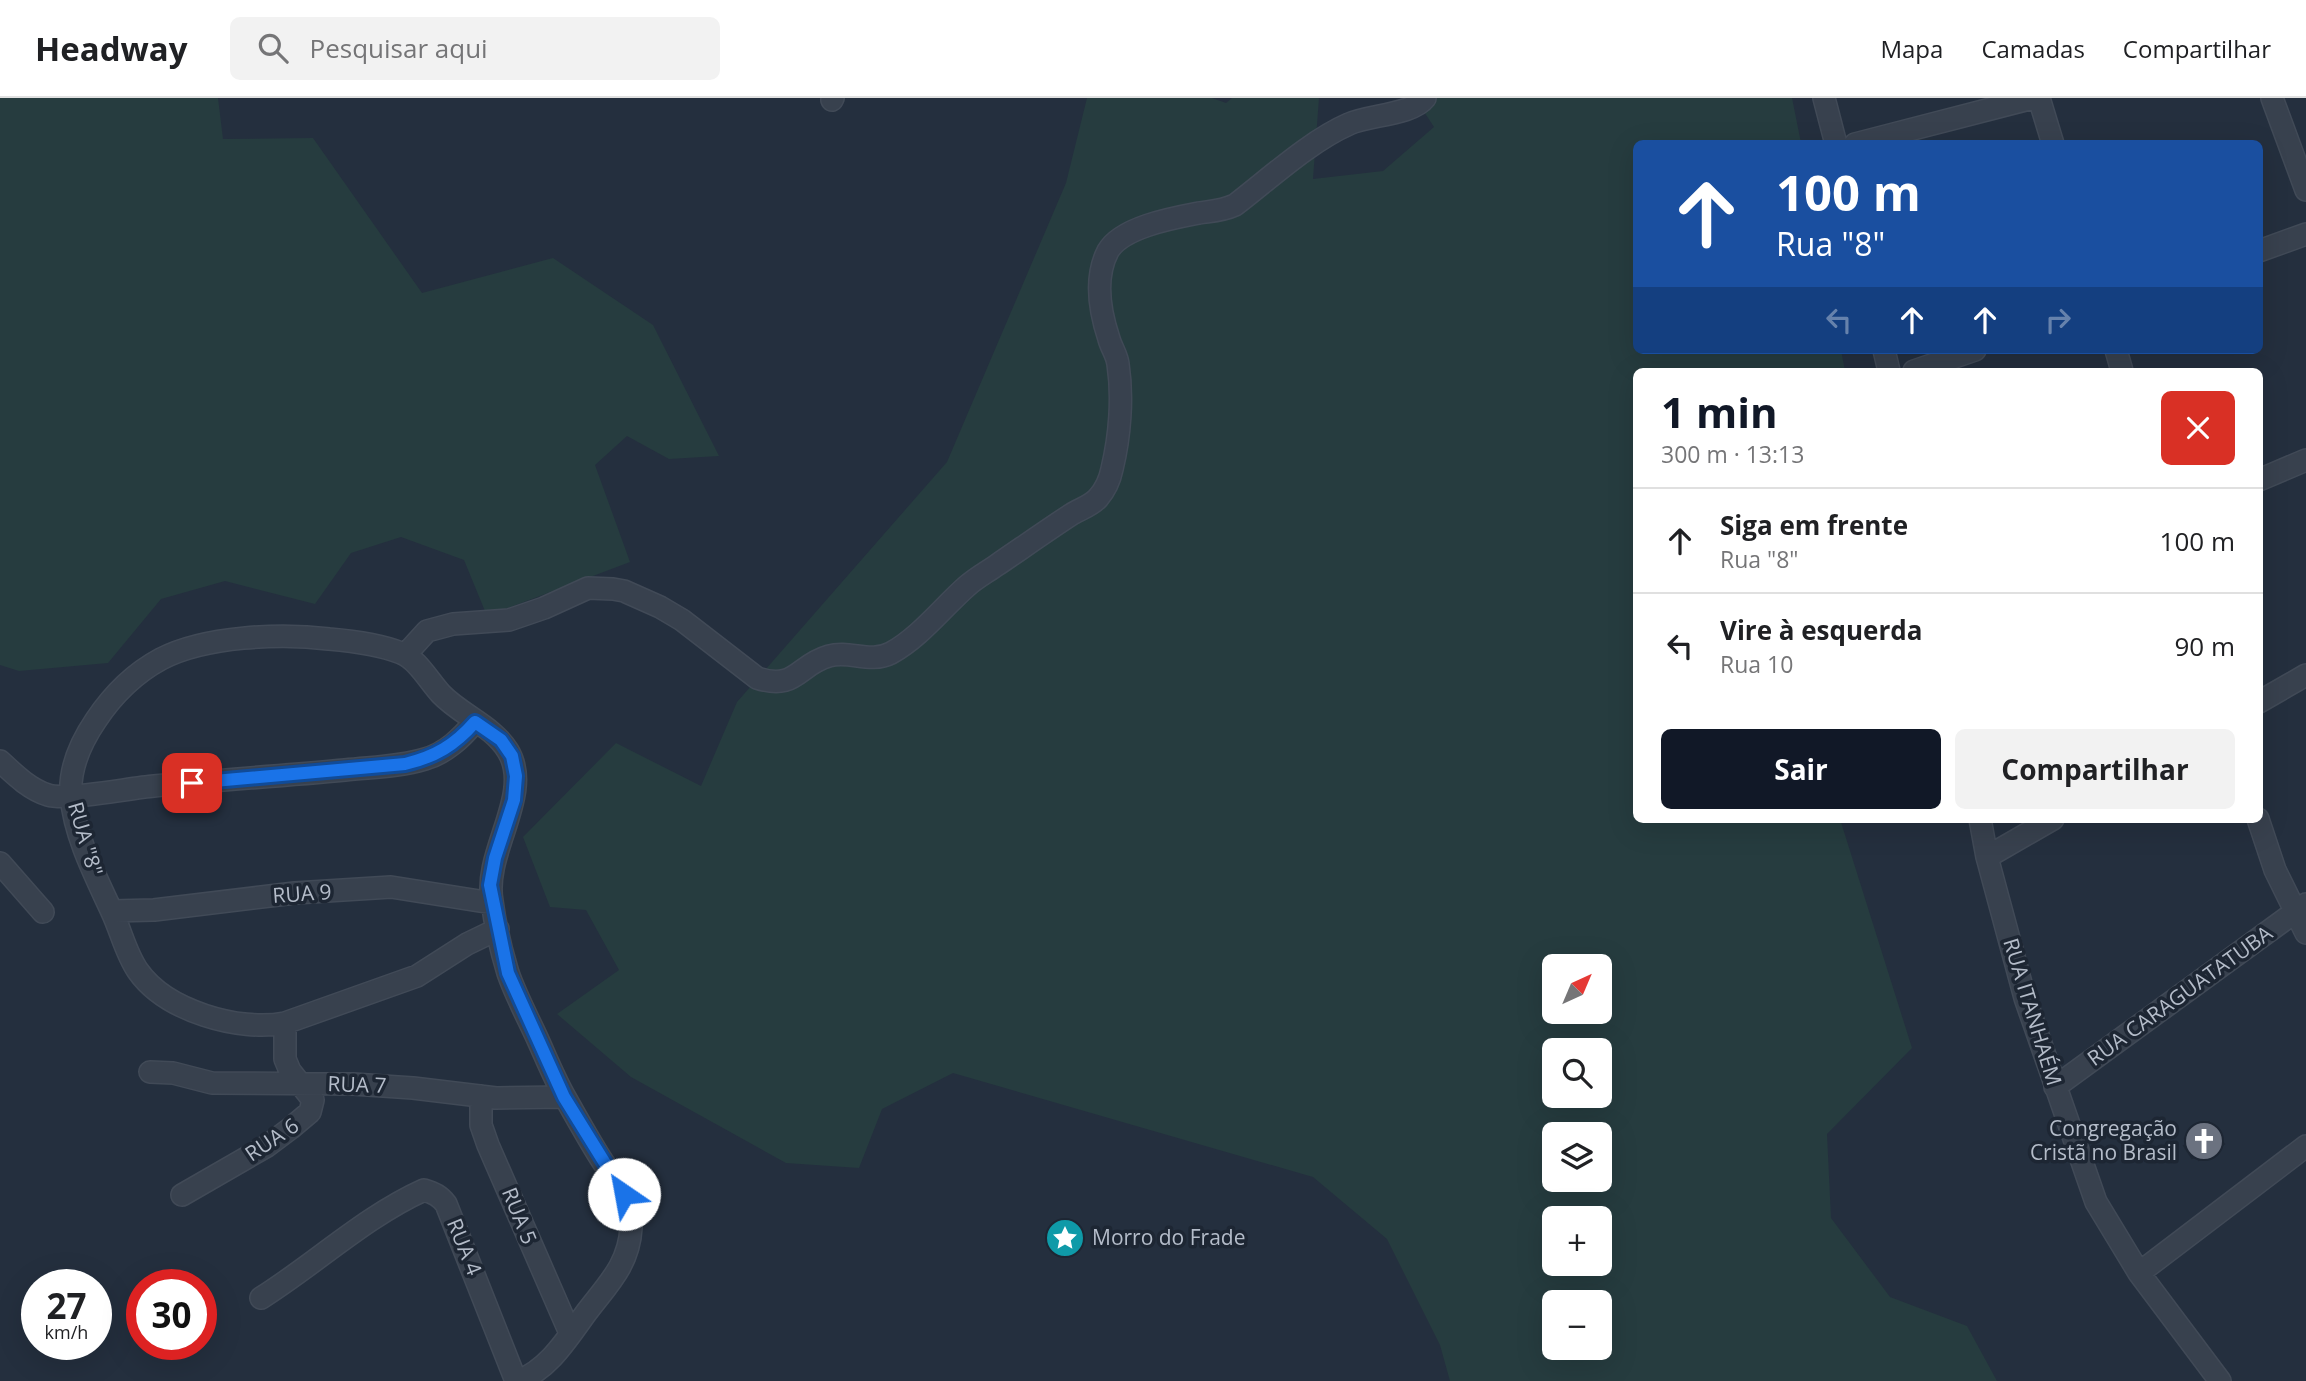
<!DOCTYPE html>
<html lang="pt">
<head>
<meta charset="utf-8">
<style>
  :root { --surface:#fff; --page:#f2f2f2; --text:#202124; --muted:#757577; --line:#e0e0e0; --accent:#111827 }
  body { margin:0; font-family:"Open Sans",sans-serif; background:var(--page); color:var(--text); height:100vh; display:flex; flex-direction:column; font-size:26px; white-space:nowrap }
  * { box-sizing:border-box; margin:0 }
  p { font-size:23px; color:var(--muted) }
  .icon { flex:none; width:38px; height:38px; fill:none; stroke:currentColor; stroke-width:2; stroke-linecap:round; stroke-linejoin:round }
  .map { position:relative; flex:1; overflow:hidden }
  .panel { position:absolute; left:1633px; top:270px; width:630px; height:455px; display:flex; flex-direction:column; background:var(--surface); border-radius:10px; box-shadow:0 7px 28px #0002 }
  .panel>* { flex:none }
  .hud { position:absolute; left:1633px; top:42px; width:630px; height:214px; border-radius:10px; box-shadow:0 7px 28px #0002; background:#1a4fa0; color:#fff; overflow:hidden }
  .needle { width:46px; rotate:44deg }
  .buttons { position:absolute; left:1542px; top:856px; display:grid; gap:14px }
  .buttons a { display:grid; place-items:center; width:70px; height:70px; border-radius:10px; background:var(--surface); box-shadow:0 7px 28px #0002; font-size:35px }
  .speed { position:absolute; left:21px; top:1171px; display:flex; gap:14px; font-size:35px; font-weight:700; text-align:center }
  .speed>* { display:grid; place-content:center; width:91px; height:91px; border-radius:50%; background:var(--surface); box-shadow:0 7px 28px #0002; line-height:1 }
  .speed small { font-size:18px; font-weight:400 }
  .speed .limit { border:10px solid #d22; background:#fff; color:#111 }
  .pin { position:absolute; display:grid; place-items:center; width:60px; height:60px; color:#fff; margin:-30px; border-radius:14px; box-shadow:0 4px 10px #0006 }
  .me { position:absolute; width:77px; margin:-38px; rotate:327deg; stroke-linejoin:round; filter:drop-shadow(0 0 5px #0008) }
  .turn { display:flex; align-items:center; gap:24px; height:147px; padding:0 28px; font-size:32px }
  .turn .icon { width:91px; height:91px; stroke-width:2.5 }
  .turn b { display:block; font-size:49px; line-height:60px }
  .lanes { display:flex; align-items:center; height:66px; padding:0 28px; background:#0003; justify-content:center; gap:35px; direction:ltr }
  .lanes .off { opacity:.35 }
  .round { display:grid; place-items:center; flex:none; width:74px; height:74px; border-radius:10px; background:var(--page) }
  .summary { display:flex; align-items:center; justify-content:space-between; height:119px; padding:0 28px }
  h1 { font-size:42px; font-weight:700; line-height:52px; color:var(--accent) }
  .cta { display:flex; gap:14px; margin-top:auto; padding:14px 28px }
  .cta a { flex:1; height:80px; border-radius:10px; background:var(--accent); color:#fff; font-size:28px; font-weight:700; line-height:80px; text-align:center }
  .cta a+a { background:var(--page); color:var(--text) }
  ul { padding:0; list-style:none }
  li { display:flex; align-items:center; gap:21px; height:105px; padding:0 28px; border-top:2px solid var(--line) }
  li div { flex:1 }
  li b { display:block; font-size:26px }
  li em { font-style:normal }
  header { display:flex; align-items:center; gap:42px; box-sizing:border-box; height:98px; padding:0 35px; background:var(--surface); border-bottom:2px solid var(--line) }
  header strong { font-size:33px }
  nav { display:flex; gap:38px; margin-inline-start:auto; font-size:24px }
  .search { width:490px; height:63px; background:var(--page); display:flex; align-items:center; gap:18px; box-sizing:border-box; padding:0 24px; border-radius:10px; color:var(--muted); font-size:26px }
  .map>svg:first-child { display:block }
  .green { fill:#263c3f; fill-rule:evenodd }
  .building { fill:#364354; stroke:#1f2835; stroke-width:2 }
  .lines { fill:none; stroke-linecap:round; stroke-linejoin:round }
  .minor-casing { stroke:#414a57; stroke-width:24 }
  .minor { stroke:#38414e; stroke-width:21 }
  .route-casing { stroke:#114b97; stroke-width:18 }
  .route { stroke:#1a73e8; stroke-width:12 }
  .labels { text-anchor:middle; stroke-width:7; stroke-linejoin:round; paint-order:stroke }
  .street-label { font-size:21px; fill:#b4bcc9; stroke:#1d2633 }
  .poi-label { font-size:21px; fill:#b4bcc9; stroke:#1d2633; text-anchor:end }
</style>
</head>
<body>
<header>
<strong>Headway</strong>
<div class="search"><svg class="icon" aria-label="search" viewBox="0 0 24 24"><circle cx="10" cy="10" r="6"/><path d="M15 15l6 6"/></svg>Pesquisar aqui</div>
<nav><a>Mapa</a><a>Camadas</a><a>Compartilhar</a></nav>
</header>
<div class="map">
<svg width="2306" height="1283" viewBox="0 0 2306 1283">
  <rect width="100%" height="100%" fill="#242f3e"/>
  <path class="green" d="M 0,0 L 218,0 L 223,41 L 313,40 L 422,195 L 553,160 L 653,227 L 719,358 L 669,361 L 627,338 L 595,367 L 630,464 L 487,518 L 464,462 L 401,439 L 351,455 L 315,506 L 225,483 L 161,501 L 108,565 L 19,573 L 0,567 Z
    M 1087,0 L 1212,0 L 1226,5 L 1232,0 L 1319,0 L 1313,81 L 1383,73 L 1434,29 L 1415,0 L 1792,0 L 1801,45 L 1636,46 L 1636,252 L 1841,252 L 1845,273 L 1636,273 L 1636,721 L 1840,721 L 1912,950 L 1827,1036 L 1831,1120 L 1890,1199 L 1967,1228 L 1997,1283 L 1450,1283 L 1440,1247 L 1387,1141 L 1313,1079 L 953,975 L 882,1011 L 859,1070 L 786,1065 L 631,979 L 557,916 L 619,872 L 586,812 L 550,809 L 523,739 L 616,645 L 701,688 L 737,604 L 947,364 L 1066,85 ZM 1554,868 L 1600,868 L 1600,914 L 1554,914 ZM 1554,952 L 1600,952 L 1600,998 L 1554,998 ZM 1554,1036 L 1600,1036 L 1600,1082 L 1554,1082 ZM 1554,1120 L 1600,1120 L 1600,1166 L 1554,1166 ZM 1554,1204 L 1600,1204 L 1600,1250 L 1554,1250 Z"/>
  <path class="building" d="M 2209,1024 L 2224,1046 L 2199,1062 L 2196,1058 L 2192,1060 L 2184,1048 L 2188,1046 L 2185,1041 Z"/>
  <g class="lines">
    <defs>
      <path id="minor" d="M 1824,0 L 1836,46
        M 2039,0 L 2053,46
        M 2272,0 L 2306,92
        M 832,2 L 833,0
        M 1855,46 L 2033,0
        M 2259,153 L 2306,136
        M 1884,252 L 1889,273
        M 2116,252 L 2122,273
        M 1914,273 L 1975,252
        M 2259,382 L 2306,362
        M 406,556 L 427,533 L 453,526 L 509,522 L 544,510 L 588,490 L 613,491 L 624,493 L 660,509 L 682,522 L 757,580 C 796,593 797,567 829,558 C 850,552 870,566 891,555 C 920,539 942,510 967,488 C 976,480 987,474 997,467 C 1022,450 1046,433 1072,416 C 1080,411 1091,408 1098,400 C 1105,392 1110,381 1112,371 C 1120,338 1123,299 1118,266 C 1117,257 1111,249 1109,241 C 1100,214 1094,180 1108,153 C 1122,129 1173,120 1199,115 C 1212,113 1222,113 1235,107 C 1269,81 1310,43 1349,26 C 1368,17 1412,17 1425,0
        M 2259,604 L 2306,577
        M 0,663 C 14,676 29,691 48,697 C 67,703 129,690 154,688 C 217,682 281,678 345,672 C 371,669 399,669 425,661 C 446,655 461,640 475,624
        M 1980,721 L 1987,759 L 2025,900 L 2096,1104 L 2139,1175 L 2220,1283
        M 2258,721 L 2275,772 L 2306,835
        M 1987,759 L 2053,721
        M 0,765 L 43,814
        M 112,813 L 154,812 L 295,795 L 391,789 L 492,805
        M 498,831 L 467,846 L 417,878 L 285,925 C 239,934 166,913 138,873 C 126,856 121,833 112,814 C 95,777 75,739 71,698 C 69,671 81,644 96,622 C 112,598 135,575 161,561 C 205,538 281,535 329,541 C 353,543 379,546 401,555 C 417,561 429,583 441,596 C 461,617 493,628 508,653 C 534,696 483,754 492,803 C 495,826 501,852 508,875 C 516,898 528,920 538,942 C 547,962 555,982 566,1001 C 578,1022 590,1044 603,1064 C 613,1079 628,1096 631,1114 C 632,1116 631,1128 631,1130 C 629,1167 607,1187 586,1215 C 567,1241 549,1271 518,1283
        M 150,974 L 173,975 L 212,985 L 353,986 L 413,990 L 496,1000 L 564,999
        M 2055,989 L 2306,806
        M 481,998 L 481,1027 L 488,1047 L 570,1235
        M 182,1097 L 267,1048 L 291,1030 L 310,1014 L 313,1002 L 290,973 L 285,961 L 285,925
        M 2139,1175 L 2306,1048
        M 261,1200 C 315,1166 366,1118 424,1092 C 434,1095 440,1098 446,1106 L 516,1283"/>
    </defs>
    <use href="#minor" class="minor-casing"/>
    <use href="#minor" class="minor"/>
  </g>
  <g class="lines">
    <defs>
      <path id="route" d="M 192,685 L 405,666 C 435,659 455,647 475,624 L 501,642 L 512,658 L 516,678 L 514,702 L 495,760 L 490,787 L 508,875 L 564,999 L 624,1096"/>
    </defs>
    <use href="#route" class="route-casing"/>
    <use href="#route" class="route"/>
  </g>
  <defs>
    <symbol id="church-disc" viewBox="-11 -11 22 22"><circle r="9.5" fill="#6b7280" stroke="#1d2633"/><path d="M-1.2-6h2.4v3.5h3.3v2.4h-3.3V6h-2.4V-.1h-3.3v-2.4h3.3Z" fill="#fff"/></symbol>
    <symbol id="sight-disc" viewBox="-11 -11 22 22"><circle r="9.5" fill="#0f9aa8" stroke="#1d2633"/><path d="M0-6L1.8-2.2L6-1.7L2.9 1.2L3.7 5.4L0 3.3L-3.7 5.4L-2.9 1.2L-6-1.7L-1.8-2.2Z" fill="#fff"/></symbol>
  </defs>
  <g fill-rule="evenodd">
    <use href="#church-disc" x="2182" y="1021" width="44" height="44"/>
    <use href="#sight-disc" x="1043" y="1118" width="44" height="44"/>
  </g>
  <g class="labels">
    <g class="street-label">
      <text transform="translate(85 741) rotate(74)" y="7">RUA "8"</text>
      <text transform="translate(302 796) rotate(-4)" y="7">RUA 9</text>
      <text transform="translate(2180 898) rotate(-36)" y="7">RUA CARAGUATATUBA</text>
      <text transform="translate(2032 914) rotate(73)" y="7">RUA ITANHAÉM</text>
      <text transform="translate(357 987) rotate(2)" y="7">RUA 7</text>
      <text transform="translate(272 1042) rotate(-34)" y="7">RUA 6</text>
      <text transform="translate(519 1118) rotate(68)" y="7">RUA 5</text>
      <text transform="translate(464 1149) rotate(68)" y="7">RUA 4</text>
    </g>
    <g class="poi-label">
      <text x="2177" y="1038">Congregação<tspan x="2177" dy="24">Cristã no Brasil</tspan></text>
      <text x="1092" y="1147" text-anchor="start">Morro do Frade</text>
    </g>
  </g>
</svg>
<div class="buttons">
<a><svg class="needle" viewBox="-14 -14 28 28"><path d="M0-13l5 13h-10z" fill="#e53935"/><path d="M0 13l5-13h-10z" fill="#757577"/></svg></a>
<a><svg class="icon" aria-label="search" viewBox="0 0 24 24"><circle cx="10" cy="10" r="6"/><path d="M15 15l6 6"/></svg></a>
<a><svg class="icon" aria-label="layers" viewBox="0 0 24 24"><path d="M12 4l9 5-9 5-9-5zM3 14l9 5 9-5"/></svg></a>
<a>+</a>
<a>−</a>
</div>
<div class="speed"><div>27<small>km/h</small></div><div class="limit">30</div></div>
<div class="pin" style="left:192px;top:685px;background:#d93025"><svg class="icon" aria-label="arrive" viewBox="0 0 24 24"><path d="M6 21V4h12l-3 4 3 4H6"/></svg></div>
<svg class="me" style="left:624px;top:1096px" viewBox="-20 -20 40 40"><circle r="19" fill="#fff"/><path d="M0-13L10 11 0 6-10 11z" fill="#1a73e8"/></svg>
<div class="hud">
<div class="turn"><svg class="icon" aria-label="ahead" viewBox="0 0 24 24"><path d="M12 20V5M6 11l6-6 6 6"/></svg><div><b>100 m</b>Rua &quot;8&quot;</div></div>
<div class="lanes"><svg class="icon off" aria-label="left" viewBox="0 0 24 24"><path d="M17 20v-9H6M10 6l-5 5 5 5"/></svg><svg class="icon" aria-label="ahead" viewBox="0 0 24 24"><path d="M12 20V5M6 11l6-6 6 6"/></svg><svg class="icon" aria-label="ahead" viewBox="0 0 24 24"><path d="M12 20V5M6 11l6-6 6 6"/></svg><svg class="icon off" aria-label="right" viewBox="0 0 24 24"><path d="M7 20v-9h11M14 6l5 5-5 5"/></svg></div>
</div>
<section class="panel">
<div class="summary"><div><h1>1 min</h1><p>300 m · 13:13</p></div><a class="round" style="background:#d93025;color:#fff"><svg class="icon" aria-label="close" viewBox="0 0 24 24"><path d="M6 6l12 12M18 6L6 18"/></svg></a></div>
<ul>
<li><svg class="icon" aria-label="ahead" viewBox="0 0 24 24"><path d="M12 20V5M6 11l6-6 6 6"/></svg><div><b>Siga em frente</b><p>Rua &quot;8&quot;</p></div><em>100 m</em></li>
<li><svg class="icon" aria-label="left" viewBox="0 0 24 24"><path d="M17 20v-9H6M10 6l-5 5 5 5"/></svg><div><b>Vire à esquerda</b><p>Rua 10</p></div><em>90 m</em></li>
</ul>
<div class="cta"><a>Sair</a><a>Compartilhar</a></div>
</section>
</div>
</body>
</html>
